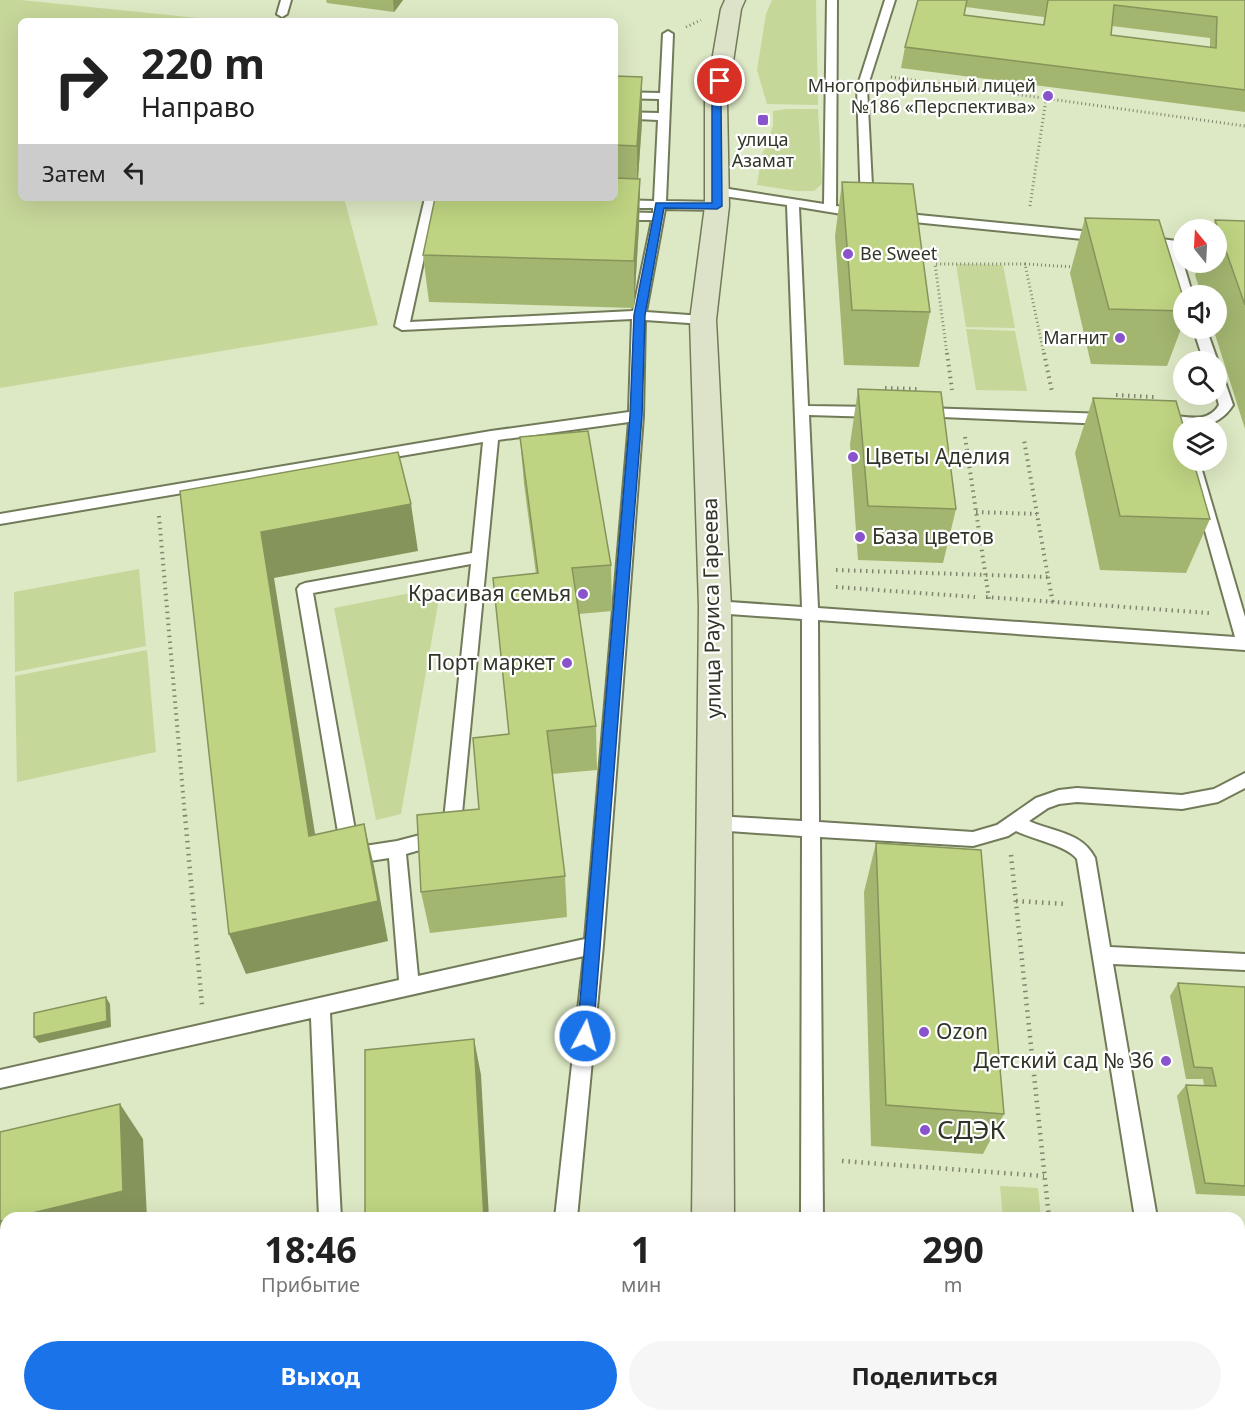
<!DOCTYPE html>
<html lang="ru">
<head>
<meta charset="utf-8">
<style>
  :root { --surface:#fff; --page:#f6f6f6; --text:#222; --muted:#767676; --accent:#1a73e8 }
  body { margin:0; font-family:"Noto Sans",sans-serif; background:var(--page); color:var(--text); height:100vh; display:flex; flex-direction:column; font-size:22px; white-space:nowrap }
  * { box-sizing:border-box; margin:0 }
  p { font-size:20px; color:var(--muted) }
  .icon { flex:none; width:33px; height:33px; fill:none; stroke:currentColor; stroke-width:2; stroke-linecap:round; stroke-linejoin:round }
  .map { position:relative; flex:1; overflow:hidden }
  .side { position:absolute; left:0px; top:1212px; width:1245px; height:210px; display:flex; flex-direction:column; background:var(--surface); border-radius:18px 18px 0 0; box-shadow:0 6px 24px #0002 }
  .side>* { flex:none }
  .hud { position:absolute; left:18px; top:18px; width:600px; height:183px; border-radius:9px; box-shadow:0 6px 24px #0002; background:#fff; color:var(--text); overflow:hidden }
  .needle { width:39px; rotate:342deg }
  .tools { position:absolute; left:1173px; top:219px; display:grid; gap:12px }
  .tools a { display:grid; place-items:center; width:54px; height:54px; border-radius:50%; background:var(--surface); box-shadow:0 6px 24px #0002; font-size:30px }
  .pin { position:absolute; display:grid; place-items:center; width:51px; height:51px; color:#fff; margin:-26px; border:3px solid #fff; border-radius:50%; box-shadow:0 2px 6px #0007 }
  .me { position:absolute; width:66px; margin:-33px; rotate:6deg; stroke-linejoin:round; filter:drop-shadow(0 0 4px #0008) }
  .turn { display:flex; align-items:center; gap:21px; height:126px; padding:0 24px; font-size:27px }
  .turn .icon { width:78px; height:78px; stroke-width:2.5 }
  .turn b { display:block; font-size:42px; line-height:51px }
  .then { display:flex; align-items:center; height:57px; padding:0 24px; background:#0003; gap:12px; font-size:22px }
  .eta { display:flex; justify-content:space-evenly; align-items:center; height:102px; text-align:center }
  .eta b { font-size:36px; font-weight:700; line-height:42px }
  .cta { display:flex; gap:12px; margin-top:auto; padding:12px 24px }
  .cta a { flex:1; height:69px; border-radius:36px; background:var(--accent); color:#fff; font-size:24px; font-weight:700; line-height:69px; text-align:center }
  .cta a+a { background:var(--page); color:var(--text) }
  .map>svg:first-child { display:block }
  .green { fill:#c6d79a }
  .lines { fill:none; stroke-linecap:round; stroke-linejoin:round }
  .lane-casing { stroke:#717b5a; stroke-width:4 }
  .secondary-casing { stroke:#717b5a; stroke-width:3 }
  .path-far2 { stroke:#7f866e; stroke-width:3; stroke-dasharray:1 3; stroke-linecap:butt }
  .path-far1 { stroke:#7f866e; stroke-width:4; stroke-dasharray:1.5 4.5; stroke-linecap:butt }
  .path { stroke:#7f866e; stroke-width:4.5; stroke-dasharray:1.5 5; stroke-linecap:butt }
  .lane { fill:#fff; fill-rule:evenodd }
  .secondary { fill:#dde3c8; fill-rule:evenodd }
  .wall { fill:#a3b670; fill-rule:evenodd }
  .shaded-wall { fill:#85945b }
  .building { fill:#bed482; stroke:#85945b; stroke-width:1.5; fill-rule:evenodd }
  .route { fill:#1a73e8; stroke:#114b97; stroke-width:1.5 }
  .poi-dot { fill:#8853cb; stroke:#fff; stroke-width:2 }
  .labels { text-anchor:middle; stroke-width:4.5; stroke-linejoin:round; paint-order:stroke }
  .far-poi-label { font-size:18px; fill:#313527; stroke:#fff; text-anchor:end }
  .poi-label { font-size:21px; fill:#313527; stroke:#fff; text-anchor:start }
  .street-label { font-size:21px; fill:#313527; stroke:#fff }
  .near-poi-label { font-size:26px; fill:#313527; stroke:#fff; text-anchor:start }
</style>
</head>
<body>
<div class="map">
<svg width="1245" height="1422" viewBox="0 0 1245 1422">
  <rect width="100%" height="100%" fill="#dde8c4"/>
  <path class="green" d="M 0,0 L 21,0 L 227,21 L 21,21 L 21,198 L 344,198 L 378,325 L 0,388 Z
    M 772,0 L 816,0 L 818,105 L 767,104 L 757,70 L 766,14 Z
    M 787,109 L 818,109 L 822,184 L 814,191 L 796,191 L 757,185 L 762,155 L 773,126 L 773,111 Z
    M 956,264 L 1003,265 L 1015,328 L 966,327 Z
    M 966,329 L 1015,331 L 1027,391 L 976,390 Z
    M 139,569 L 146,646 L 15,672 L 14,592 Z
    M 441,587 L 401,814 L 376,820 L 334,608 Z
    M 147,650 L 156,752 L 17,782 L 15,676 Z
    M 1000,1186 L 1038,1188 L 1041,1218 L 1003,1218 Z"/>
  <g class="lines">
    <defs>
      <path id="lane" d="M 281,0 L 291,0 L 287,14 L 282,17 L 277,14 Z
        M 827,0 L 837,0 L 836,206 L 860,209 L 866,213 L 860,217 L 799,207 L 808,406 L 876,407 L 883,412 L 876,417 L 809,415 L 818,608 L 1235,637 L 1185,460 L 1199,460 L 1245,617 L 1245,650 L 818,620 L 819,822 L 973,832 L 997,825 L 1036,798 L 1059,790 L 1077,788 L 1182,795 L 1214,789 L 1245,773 L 1245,788 L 1218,802 L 1182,809 L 1077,802 L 1059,804 L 1048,808 L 1029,821 C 1053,832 1082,832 1095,858 L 1110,947 L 1245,954 L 1245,970 L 1113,964 L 1157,1218 L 1135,1218 L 1077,859 C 1068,846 1032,839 1016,831 L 1008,836 L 973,846 L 820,837 L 823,1218 L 801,1218 L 802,836 L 715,830 L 709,828 L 706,823 L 709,818 L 715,816 L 802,821 L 802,619 L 715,613 L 709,611 L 707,607 L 709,603 L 715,601 L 802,607 L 787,205 L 716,195 L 710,191 L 716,187 L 824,204 Z
        M 885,0 L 895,0 L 867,88 L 873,205 L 867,209 L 861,205 L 857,88 Z
        M 668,31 L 673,34 L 666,201 L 717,202 L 723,206 L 717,210 L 665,209 L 646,312 L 703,316 L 710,320 L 703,324 L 645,320 L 643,416 L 603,945 L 577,1218 L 555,1218 L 584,956 L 330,1013 L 341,1218 L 319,1218 L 311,1018 L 0,1088 L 0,1070 L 399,980 L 389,858 L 351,864 L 345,861 L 342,856 L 297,589 L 300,585 L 305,583 L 472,553 L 483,442 L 0,524 L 0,514 L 491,431 L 629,412 L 632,319 L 402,330 L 395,326 L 425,198 L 437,198 L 410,322 L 633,311 L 652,220 L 618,220 L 612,216 L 618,212 L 653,213 L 653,208 L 617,208 L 611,204 L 617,200 L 654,201 L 658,120 L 615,118 L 615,112 L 659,113 L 659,99 L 615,98 L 615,92 L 660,93 L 663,34 ZM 629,422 L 585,939 L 418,976 L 406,854 L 457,839 L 460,834 L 498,440 ZM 471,564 L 443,829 L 397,841 L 358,847 L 313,593 Z
        M 898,213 L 1102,233 L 1108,237 L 1102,241 L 894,220 L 892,217 Z
        M 1146,237 L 1184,242 L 1184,250 L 1179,249 L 1193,296 L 1184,296 L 1182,299 L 1166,247 L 1142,244 L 1140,241 L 1142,238 Z
        M 1193,328 L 1206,328 L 1218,362 L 1216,364 L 1216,362 L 1204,362 Z
        M 1216,372 L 1223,376 L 1233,405 C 1217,431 1182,432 1155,424 L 1153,421 C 1166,405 1203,432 1219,405 L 1216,394 Z
        M 923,408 L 1107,414 L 1114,419 L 1107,424 L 918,416 L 916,413 Z
        M 1239,1240 L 1245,1241 L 1245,1263 L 1239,1262 Z
        M 23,1416 L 45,1416 L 45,1422 L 23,1422 Z
        M 289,1416 L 311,1416 L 310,1422 L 288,1422 Z
        M 534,1416 L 556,1416 L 556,1422 L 534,1422 Z
        M 801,1416 L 823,1416 L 823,1422 L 801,1422 Z"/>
      <path id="secondary" d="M 725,0 L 745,0 L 741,9 L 727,101 L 729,206 L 716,320 L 731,607 L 734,1218 L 692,1218 L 699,607 L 690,320 L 705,206 L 705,101 L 721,9 Z
        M 689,1416 L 735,1416 L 735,1422 L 689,1422 Z"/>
    </defs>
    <use href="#lane" class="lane-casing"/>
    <use href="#secondary" class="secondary-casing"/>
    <path class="path-far2" d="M 686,27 L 701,20
      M 891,77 L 1245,126
      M 1030,206 L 1046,99
      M 947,354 L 935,264 L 1025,264
      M 1044,354 L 1025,264 L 1076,267"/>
    <path class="path-far1" d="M 947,353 L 952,390
      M 1044,353 L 1052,392
      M 885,388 L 917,389
      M 1116,395 L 1154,397
      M 965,437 L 989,599
      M 976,512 L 1037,514
      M 159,516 L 185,817
      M 836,570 L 1048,577 L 1024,440
      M 1048,577 L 1053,603
      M 836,587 L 975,597
      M 986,597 L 1209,613"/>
    <path class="path" d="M 185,815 L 202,1005
      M 1011,855 L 1049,1218
      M 1016,901 L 1066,904
      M 842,1161 L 1044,1176
      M 1069,1416 L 1070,1422
      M 1112,1416 L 1113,1422
      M 597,1422 L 600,1416"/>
    <use href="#lane" class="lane"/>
    <use href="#secondary" class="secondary"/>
  </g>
  <path class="wall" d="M 326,0 L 403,0 L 394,12 L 327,3 Z
    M 918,0 L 1245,0 L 1245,112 L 901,68 L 905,47 ZM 966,7 L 1044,17 L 1043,25 L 964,15 ZM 1112,26 L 1210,38 L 1210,47 L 1111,35 Z
    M 615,76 L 642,77 L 642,122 L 638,179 L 640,179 L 639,226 L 634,308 L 429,302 L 423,255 L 615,198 Z
    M 842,182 L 930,312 L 919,367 L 844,365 L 835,236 Z
    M 1085,218 L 1184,300 L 1184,321 L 1167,366 L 1091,364 L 1070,273 Z
    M 1215,220 L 1245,221 L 1245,429 L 1213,328 L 1216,328 L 1216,296 L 1202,296 L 1195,275 L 1200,262 L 1216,262 L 1216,230 L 1212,230 Z
    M 858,389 L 956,509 L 943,563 L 858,560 L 850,444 Z
    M 1093,398 L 1210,519 L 1186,573 L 1100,570 L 1075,453 Z
    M 520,437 L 611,565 L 612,611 L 579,614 L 596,726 L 597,770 L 552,774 L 565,876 L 567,917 L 430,933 L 421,892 L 479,809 L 509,734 L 536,574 L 524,484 Z
    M 876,843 L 1004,1114 L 983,1154 L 871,1146 L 864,892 Z
    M 1178,983 L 1245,987 L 1245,1196 L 1196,1194 L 1177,1096 L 1186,1085 L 1204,1086 L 1203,1079 L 1186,1079 L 1170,996 Z
    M 879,1416 L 1031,1416 L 1031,1422 L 879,1422 Z"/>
  <path class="shaded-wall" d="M 393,0 L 403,0 L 394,12 Z
    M 642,77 L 642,122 L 637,192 L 637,146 Z
    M 640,179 L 639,226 L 634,308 L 634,261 Z
    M 411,504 L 418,551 L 274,578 L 322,877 L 309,836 L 261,532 Z
    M 364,824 L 374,866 L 388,941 L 246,974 L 229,934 Z
    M 106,997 L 110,1004 L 111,1027 L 39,1043 L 34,1037 Z
    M 474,1039 L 481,1075 L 489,1218 L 484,1218 Z
    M 120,1104 L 143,1139 L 147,1218 L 12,1218 Z
    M 6,1220 L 6,1258 L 0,1259 L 0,1221 Z
    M 441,1416 L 450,1416 L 450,1422 L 441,1422 Z"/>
  <path class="building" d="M 918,0 L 967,0 L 964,15 L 1044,25 L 1048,0 L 1245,0 L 1245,90 L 905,47 ZM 1114,5 L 1217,17 L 1216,48 L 1111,35 Z
    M 615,76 L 642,77 L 637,146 L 615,145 Z
    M 615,178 L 640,179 L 634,261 L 423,255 L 435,198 L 615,198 Z
    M 842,182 L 913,184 L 930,312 L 852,310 Z
    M 1085,218 L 1159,220 L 1184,300 L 1184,311 L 1109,309 Z
    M 1215,220 L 1245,221 L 1245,305 Z
    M 858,389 L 941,392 L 956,509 L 868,506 Z
    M 1093,398 L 1176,401 L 1184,428 L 1184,460 L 1193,460 L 1210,519 L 1120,516 Z
    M 588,431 L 611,565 L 572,568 L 596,726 L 547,731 L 565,876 L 421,892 L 417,815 L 479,809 L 473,738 L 509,734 L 493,578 L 538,573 L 520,437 Z
    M 398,452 L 411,504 L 261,532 L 309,836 L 364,824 L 378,901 L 229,934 L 180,491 Z
    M 876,843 L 981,850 L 1004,1114 L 886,1105 Z
    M 1178,983 L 1245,987 L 1245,1186 L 1205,1183 L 1186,1085 L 1216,1086 L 1212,1068 L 1194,1067 Z
    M 106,997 L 107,1021 L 34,1037 L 34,1013 Z
    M 474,1039 L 484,1218 L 365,1218 L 365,1050 Z
    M 120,1104 L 123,1191 L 12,1218 L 6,1218 L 6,1220 L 0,1221 L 0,1132 Z
    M 309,1416 L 441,1416 L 441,1422 L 309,1422 Z
    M 897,1416 L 1031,1416 L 1031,1422 L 897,1422 Z"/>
  <path class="route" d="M 717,79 L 724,81 L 721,101 L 722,206 L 717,209 L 664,208 L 645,315 L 642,416 L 593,1036 L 590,1041 L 585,1043 L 579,1041 L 577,1036 L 630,416 L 634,315 L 656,203 L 712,203 L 712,101 Z"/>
  <g class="poi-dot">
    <circle cx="1048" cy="96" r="6"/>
    <rect x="757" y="114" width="12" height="12" rx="3"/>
    <circle cx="848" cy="254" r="6"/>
    <circle cx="1120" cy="338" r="6"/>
    <circle cx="853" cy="457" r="6"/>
    <circle cx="860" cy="537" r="6"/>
    <circle cx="583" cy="594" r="6"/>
    <circle cx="567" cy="663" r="6"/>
    <circle cx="924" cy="1032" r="6"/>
    <circle cx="1166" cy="1061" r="6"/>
    <circle cx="925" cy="1130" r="6"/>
  </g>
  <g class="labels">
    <g class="far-poi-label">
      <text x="1036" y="92">Многопрофильный лицей<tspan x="1036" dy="21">№186 «Перспектива»</tspan></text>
      <text x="763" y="146" text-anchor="middle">улица<tspan x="763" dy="21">Азамат</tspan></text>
      <text x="860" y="260" text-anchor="start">Be Sweet</text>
      <text x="1108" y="344">Магнит</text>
    </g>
    <g class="poi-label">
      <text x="865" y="464">Цветы Аделия</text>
      <text x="872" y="544">База цветов</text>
      <text x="571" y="601" text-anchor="end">Красивая семья</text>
      <text x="555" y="670" text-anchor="end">Порт маркет</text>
      <text x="936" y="1039">Ozon</text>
      <text x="1154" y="1068" text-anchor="end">Детский сад № 36</text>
    </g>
    <g class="street-label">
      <text transform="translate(712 608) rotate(-91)" y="7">улица Рауиса Гареева</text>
    </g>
    <g class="near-poi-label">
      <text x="937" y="1139">СДЭК</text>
    </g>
  </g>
</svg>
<div class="tools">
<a><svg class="needle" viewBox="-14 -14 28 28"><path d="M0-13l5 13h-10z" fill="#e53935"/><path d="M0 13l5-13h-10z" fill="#767676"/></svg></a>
<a><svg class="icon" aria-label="sound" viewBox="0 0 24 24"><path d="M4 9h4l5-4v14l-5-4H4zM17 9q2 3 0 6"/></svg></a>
<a><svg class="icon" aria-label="search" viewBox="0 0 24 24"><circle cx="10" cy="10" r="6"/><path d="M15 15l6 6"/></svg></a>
<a><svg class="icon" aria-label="layers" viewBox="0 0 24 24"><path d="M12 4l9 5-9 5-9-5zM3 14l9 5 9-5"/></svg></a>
</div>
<div class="pin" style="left:720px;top:81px;background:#d93025"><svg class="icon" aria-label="arrive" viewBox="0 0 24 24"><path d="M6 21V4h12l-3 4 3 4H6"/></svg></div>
<svg class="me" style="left:585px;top:1036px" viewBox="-20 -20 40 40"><circle r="17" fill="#1a73e8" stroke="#fff" stroke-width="3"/><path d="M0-11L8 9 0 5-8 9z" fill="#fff"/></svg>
<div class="hud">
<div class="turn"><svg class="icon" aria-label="right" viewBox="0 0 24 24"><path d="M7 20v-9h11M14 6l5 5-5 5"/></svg><div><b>220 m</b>Направо</div></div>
<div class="then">Затем<svg class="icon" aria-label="left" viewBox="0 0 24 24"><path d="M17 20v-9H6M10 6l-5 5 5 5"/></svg></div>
</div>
<section class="side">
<div class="eta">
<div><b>18:46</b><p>Прибытие</p></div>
<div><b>1</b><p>мин</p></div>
<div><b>290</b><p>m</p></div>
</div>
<div class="cta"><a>Выход</a><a>Поделиться</a></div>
</section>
</div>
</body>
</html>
